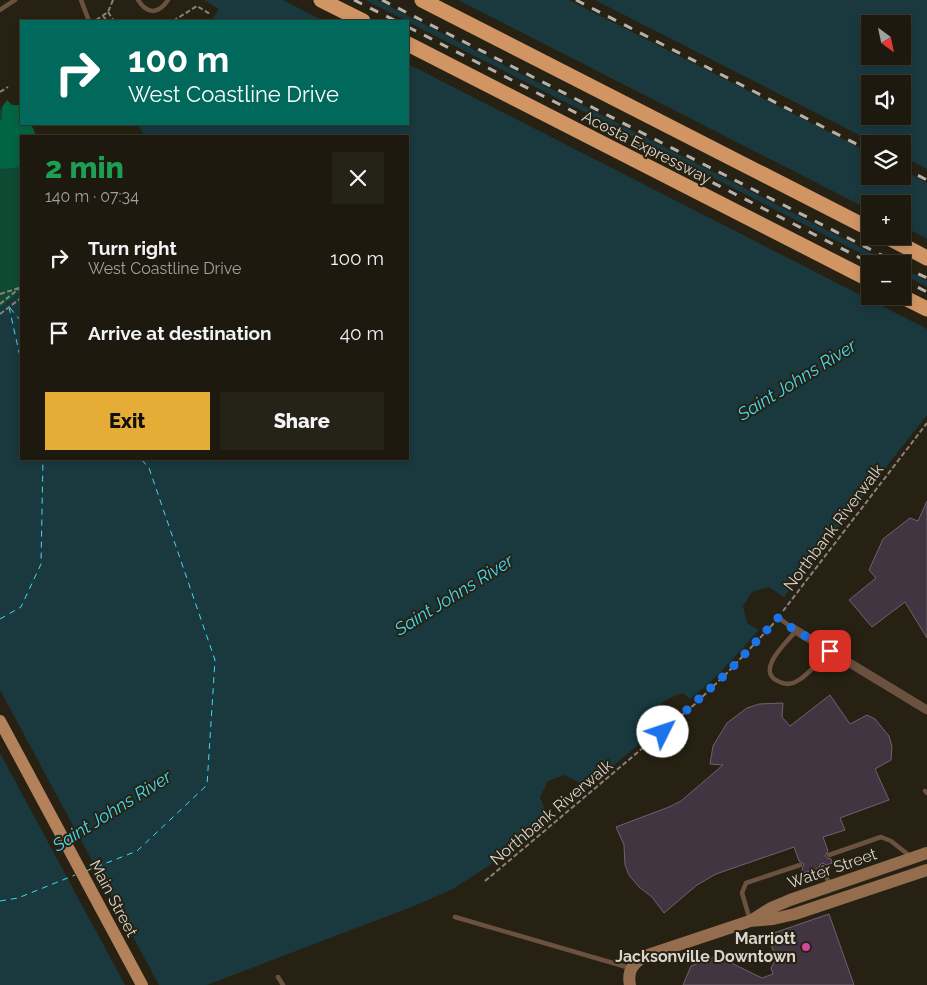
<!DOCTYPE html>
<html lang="en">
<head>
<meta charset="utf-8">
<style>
  :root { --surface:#1d190e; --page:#252217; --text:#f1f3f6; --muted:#a0a09e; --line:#3b382e; --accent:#e5ad35 }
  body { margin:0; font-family:Raleway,sans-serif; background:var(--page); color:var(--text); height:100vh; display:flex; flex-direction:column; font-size:19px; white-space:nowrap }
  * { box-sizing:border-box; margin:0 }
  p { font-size:16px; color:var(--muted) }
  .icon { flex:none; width:28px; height:28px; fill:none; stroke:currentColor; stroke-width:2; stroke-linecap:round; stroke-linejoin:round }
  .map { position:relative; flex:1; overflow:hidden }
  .panel { position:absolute; left:20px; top:135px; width:389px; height:325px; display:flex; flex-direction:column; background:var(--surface); border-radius:0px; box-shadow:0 2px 8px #0003,0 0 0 1px var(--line) }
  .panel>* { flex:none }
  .top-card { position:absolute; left:20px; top:20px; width:389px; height:105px; border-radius:0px; box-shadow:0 2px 8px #0003,0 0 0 1px var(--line); background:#00695c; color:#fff; overflow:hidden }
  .needle { width:32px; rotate:147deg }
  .fabs { position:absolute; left:861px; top:15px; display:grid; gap:10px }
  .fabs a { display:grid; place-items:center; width:50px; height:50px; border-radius:0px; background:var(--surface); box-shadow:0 2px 8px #0003,0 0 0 1px var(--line); font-size:25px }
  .pin { position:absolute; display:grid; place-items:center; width:42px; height:42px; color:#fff; margin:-21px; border-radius:10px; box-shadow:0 2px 8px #0006 }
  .me { position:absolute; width:55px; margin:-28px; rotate:49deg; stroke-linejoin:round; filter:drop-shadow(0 0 4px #0008) }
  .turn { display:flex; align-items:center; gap:18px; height:105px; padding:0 25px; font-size:22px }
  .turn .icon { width:65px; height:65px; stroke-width:2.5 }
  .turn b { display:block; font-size:35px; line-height:42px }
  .round { display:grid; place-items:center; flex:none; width:52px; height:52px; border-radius:0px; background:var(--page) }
  .summary { display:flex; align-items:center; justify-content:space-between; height:85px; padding:0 25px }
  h1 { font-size:30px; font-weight:800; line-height:38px; color:#1e9e55 }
  .button { display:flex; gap:10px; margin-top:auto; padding:10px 25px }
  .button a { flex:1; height:58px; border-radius:0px; background:var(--accent); color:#111; font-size:20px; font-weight:800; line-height:58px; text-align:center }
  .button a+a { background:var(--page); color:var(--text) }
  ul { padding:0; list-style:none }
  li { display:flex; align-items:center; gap:15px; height:75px; padding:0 25px }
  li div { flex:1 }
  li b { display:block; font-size:19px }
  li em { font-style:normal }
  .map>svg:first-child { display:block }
  .green { fill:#0e4933 }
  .forest { fill:#016544 }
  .water { fill:#19393f; fill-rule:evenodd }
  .pier { fill:#272113 }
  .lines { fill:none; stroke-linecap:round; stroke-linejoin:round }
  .ferry { stroke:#41daf2; stroke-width:1; stroke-dasharray:6 5; stroke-linecap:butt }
  .building { fill:#413541; stroke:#6f626f }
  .path { stroke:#888379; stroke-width:2; stroke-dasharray:5 2.5; stroke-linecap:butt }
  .lane { stroke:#6b5240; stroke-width:4.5 }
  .street { stroke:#6b5240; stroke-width:9 }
  .secondary { stroke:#946d4f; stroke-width:12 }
  .primary { stroke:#b4825a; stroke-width:12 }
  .highway { stroke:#d19564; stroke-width:15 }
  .rail { stroke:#b6b2a9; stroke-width:3; stroke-dasharray:9 9; stroke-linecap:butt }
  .route { stroke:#1a73e8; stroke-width:9; stroke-dasharray:0 16.2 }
  .hotel-dot { fill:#d1479c; stroke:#272113; stroke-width:2 }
  .labels { text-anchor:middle; stroke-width:4; stroke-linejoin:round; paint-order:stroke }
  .street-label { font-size:16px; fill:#d9d5cd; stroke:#272113 }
  .poi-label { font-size:16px; font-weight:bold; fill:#d9d5cd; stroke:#272113; text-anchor:end }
  .water-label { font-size:18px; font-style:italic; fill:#41daf2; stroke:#272113 }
</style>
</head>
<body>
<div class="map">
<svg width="927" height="985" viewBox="0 0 927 985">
  <rect width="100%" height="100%" fill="#272113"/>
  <path class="green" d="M 0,108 L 21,140 L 21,292 L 0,308 Z"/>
  <path class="forest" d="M 7,100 L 12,105 L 19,105 L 21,111 L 21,124 L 30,124 L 33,128 L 36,136 L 21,136 L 21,167 L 0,169 L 0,121 L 2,120 L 2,107 Z"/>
  <path class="water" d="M 204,0 L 927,0 L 927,415 L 784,597 L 769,587 L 752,592 L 743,606 L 747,623 L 759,630 L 718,675 L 690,699 L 683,693 C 664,699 655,706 647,725 L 653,732 L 585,790 L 580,783 L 565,775 L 548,781 L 540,797 L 546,813 L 551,819 L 502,857 L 453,889 L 414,906 L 207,985 L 0,985 L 0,308 L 21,292 L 21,459 L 408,459 L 408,136 L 145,136 L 137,124 L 408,124 L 408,21 L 211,21 L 219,9 ZM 870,24 L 902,24 L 902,56 L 870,56 ZM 870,84 L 902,84 L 902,116 L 870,116 ZM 870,144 L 902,144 L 902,176 L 870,176 ZM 870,204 L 902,204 L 902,236 L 870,236 ZM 870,264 L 902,264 L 902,296 L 870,296 Z"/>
  <path class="pier" d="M 283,0 L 365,0 L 407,21 L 324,21 Z
    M 377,0 L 458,0 L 870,210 L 870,236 L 902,236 L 903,226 L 927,239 L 927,281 L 903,268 L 902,264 L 893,264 Z
    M 569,0 L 595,0 L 877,144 L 870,144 L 870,153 Z
    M 408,22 L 882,264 L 870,264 L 870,296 L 902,296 L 903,274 L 927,287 L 927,329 L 408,64 Z
    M 903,157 L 927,169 L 927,183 L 903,170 Z
    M 0,690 L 159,985 L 125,985 L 0,753 Z"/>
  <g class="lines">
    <path class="ferry" d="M 9,307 L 21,361
      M 10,308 L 21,321
      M 0,619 L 21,607 L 41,564 L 43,459
      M 86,871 L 137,851 L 207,785 L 215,660 L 149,468 L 141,459
      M 0,901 L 18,898 L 75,875"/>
  </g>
  <path class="building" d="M 927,501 L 927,638 L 905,602 L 872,627 L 849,600 L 876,578 L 869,570 L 883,539 L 910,518 L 918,521 Z
    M 830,695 L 850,724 L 867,715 L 875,719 L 889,736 L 892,747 L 891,760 L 875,769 L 889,800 L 840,818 L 845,830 L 823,837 L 828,851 L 825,856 L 827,858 L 831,859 L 832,863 L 827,865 L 822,863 L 820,865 L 819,868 L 803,873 L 802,869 L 804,864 L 799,861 L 794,847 L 716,874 L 697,885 L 664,913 L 652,897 L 639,887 L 629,875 L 625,865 L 624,845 L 616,827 L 669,807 L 681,801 L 723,765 L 710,764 L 713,746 L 727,723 L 747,708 L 759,704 L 783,703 L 782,717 L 790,726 Z
    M 829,914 L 854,985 L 683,985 L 691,966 L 717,956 L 762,978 L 773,974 L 771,968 L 776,959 L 768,935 Z"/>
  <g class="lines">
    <path class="path" d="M 108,12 L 114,21
      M 103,16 L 107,21
      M 96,20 L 108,12 L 113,0
      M 173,21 L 197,6 L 210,14
      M 0,92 L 8,87
      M 0,294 L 19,288
      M 0,304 L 21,287
      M 0,314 L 21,298
      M 783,611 L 927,423
      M 485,881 L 695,704 L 728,672 L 774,623"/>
    <path class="lane" d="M 81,0 L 89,21
      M 138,0 C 147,14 158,15 168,0
      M 0,10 L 15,0
      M 778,617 L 792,628
      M 796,631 C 787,642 753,672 780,682 C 786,685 793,684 799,680 C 810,673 820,660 829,651
      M 925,791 L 927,793
      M 829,855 L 881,837 L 891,841 L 910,856
      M 823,867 L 829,884
      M 455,917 L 630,968
      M 750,920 L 742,893 L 746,883 L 800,865
      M 278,977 L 283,985"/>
    <path class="street" d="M 792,628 L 927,710"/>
    <path class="secondary" d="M 752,920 L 771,908 L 790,900 L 927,853
      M 630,985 C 627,971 633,963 645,956 L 750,921 L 773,919 L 795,914 L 927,870"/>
    <path class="primary" d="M 0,721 L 142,985"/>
    <path class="highway" d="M 321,0 L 363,21
      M 422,0 L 870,229
      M 408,44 L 870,280
      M 885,236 L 927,258
      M 901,296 L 927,309"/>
    <path class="rail" d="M 354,0 L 396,21
      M 382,0 L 899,264
      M 576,0 L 870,151
      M 408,27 L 872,264
      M 902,167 L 927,180
      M 902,266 L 927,278
      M 902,279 L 927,292"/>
  </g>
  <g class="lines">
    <path class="route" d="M 663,732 L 728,672 L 778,618 L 792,628 L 830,651"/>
  </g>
  <circle class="hotel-dot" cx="806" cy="947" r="5"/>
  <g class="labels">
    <g class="street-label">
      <text transform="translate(647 147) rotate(27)" y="6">Acosta Expressway</text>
      <text transform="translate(833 527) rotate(-53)" y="6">Northbank Riverwalk</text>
      <text transform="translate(551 812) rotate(-40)" y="6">Northbank Riverwalk</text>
      <text transform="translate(832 868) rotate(-19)" y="6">Water Street</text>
      <text transform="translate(114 898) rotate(62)" y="6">Main Street</text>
    </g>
    <g class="poi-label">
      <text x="796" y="944">Marriott<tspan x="796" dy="18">Jacksonville Downtown</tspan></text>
    </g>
    <g class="water-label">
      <text transform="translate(797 380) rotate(-32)" y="6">Saint Johns River</text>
      <text transform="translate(454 595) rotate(-32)" y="6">Saint Johns River</text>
      <text transform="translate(112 811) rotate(-32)" y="6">Saint Johns River</text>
    </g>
  </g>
</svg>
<div class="fabs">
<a><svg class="needle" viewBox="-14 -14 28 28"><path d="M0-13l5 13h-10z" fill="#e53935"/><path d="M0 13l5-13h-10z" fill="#a0a09e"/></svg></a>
<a><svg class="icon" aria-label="sound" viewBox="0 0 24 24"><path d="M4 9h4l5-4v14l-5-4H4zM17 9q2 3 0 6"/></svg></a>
<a><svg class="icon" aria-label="layers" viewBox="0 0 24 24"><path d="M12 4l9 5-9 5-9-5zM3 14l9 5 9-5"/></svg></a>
<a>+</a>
<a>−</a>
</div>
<div class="pin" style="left:830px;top:651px;background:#d93025"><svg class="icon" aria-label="arrive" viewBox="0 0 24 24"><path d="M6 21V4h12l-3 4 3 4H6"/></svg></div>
<svg class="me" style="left:663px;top:732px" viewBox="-20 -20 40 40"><circle r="19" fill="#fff"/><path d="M0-13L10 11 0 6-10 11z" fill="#1a73e8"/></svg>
<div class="top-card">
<div class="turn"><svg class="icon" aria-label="right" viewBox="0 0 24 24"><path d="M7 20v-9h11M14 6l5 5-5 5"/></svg><div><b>100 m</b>West Coastline Drive</div></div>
</div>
<section class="panel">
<div class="summary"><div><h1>2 min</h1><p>140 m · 07:34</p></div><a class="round"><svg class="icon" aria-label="close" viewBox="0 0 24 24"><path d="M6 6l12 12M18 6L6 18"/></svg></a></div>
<ul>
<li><svg class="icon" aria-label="right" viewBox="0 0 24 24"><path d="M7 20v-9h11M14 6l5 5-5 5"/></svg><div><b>Turn right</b><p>West Coastline Drive</p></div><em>100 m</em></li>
<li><svg class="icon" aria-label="arrive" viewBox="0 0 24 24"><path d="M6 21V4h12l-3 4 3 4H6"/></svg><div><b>Arrive at destination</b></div><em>40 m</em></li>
</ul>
<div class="button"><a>Exit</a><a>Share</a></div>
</section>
</div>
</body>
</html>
